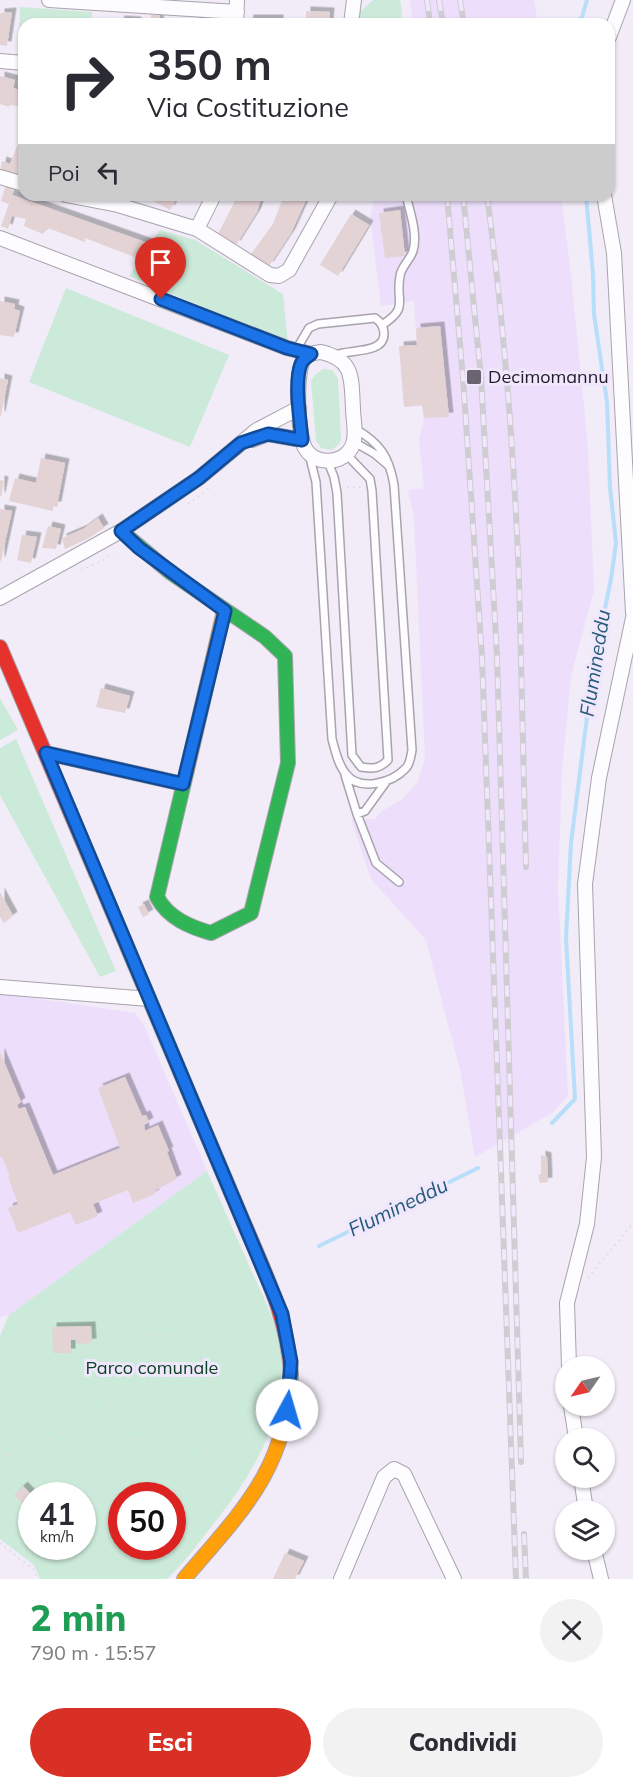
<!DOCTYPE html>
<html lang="it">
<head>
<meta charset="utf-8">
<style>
  :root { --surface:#fff; --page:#f2f2f3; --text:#2b2b33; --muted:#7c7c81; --accent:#d93025 }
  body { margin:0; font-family:Mulish,sans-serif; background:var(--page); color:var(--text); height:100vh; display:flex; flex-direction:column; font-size:22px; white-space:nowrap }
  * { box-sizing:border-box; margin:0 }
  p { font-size:20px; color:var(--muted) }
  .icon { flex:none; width:33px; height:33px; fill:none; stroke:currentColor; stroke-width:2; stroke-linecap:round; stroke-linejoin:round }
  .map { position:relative; height:1579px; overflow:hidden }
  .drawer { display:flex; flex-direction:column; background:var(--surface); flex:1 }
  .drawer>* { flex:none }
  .banner { position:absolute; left:18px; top:18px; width:597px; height:183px; border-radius:18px; box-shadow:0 2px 4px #0004; background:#fff; color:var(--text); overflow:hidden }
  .needle { width:39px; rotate:236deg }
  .controls { position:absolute; left:555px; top:1356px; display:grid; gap:12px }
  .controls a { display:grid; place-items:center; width:60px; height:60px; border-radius:50%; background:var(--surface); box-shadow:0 2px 4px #0004; font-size:30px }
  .speed { position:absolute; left:18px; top:1482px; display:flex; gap:12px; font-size:30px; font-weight:700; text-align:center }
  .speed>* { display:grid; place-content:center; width:78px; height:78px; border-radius:50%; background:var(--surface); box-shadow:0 2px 4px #0004; line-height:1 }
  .speed small { font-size:15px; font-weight:400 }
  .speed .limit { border:9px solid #d22; background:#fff; color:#111 }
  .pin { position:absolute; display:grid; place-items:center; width:51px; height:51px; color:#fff; margin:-62px -26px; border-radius:50% 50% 50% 0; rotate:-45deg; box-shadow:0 0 6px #0007 }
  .pin .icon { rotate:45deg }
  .me { position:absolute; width:66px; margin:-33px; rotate:6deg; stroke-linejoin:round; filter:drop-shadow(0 0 4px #0008) }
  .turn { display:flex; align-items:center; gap:21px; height:126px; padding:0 30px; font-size:27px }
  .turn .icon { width:78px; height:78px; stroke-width:2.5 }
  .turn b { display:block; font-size:42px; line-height:51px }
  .then { display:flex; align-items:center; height:57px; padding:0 30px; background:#0003; gap:12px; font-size:22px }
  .round { display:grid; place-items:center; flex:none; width:63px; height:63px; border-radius:32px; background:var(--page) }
  .summary { display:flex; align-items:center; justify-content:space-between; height:102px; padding:0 30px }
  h1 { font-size:36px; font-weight:800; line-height:45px; color:#1e9e55 }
  .cta { display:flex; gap:12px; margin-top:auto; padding:12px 30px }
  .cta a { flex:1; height:69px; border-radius:36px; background:var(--accent); color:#fff; font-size:24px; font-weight:800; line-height:69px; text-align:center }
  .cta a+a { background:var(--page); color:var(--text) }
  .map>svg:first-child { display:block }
  .built { fill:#eddffb }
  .green { fill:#ccead9; fill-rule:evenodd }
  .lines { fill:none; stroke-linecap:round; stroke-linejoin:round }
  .stream { stroke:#b8defa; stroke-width:4 }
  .building { fill:#e4d3d5; filter:url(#shadow) }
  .lane-casing { stroke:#a8a3ad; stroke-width:10 }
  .street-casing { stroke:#a8a3ad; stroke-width:16 }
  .fast-casing { stroke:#a8a3ad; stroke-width:16 }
  .slow-casing { stroke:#a8a3ad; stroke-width:16 }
  .jam-casing { stroke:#a8a3ad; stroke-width:16 }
  .path { stroke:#dddbdf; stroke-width:2; stroke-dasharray:1.5 4.5; stroke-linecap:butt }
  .lane { stroke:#fdfcfe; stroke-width:7 }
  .street { stroke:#fdfcfe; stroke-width:14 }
  .fast { stroke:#30b455; stroke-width:14 }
  .slow { stroke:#ff9f0a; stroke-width:14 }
  .jam { stroke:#e5322d; stroke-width:14 }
  .rail-casing { stroke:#cfcdd2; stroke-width:6 }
  .rail { stroke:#f1e7fc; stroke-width:4; stroke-dasharray:11; stroke-linecap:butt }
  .route-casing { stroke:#114b97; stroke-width:15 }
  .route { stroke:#1a73e8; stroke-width:10 }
  .poi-dot { fill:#6a6470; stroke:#f1e7fc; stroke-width:2 }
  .labels { text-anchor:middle; stroke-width:6; stroke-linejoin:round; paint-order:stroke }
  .poi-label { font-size:18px; fill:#221b28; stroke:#f1e7fc; text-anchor:start }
  .park-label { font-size:18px; fill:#0d4225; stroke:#f1e7fc }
  .water-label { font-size:20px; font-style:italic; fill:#255b79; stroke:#f1e7fc }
</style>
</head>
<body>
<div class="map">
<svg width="633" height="1579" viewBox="0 0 633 1579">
  <defs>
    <filter id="shadow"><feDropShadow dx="4.5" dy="-4.5" stdDeviation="0" flood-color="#0004"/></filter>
  </defs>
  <rect width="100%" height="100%" fill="#f1ecf7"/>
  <path class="built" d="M 410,0 L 534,0 L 538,24 L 413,24 Z
    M 375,195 L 561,195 L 571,275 L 588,447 L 594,590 L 571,676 L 562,771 L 558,887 L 568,1096 L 552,1113 L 475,1157 L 460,1070 L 426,940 L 371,879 L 351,819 L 375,819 L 382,811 L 401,800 L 418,782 L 425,758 L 414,518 L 408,490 L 424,488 L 419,441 L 424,418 L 422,406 L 404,407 L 399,346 L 417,345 L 414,301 L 381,306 L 370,217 Z
    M 0,993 L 135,1013 L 144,1025 L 207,1171 L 9,1315 L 0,1317 Z"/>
  <path class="green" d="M 373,0 L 400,0 L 402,11 L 400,24 L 360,24 L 360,12 Z
    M 20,7 L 92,12 L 92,24 L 24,24 L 24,56 L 18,55 Z
    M 160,230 L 195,240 L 283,294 L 288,343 L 129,276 Z
    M 66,288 L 229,355 L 190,447 L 29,382 Z
    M 323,369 L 332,370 L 338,378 L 341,439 L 339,444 L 332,450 L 321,448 L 316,441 L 311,381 L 315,375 Z
    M 0,698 L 18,730 L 0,740 Z
    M 16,739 L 116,971 L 100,977 L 0,795 L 0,748 Z
    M 207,1171 C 222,1205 237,1238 252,1272 C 263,1296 278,1326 281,1353 C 287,1422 251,1476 211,1527 C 197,1545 184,1563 167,1579 L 40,1579 L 34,1565 L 0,1539 L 0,1336 L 9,1315 ZM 32,1496 L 82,1496 L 82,1546 L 32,1546 ZM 122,1496 L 172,1496 L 172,1546 L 122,1546 Z"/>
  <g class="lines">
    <path class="stream" d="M 575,24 L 582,17 L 587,0
      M 552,1123 L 575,1099 L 566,938 L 571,843 L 594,662 L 611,579 L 616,543 L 610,487 L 607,402 L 594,314 L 593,274 L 586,195
      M 319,1246 L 478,1168"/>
  </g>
  <path class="building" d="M 306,11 L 330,12 L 329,24 L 306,24 Z
    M 12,12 L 7,46 L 0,45 L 0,13 Z
    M 151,15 L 160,15 L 159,22 L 164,24 L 151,24 Z
    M 195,18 L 203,19 L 202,24 L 194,24 Z
    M 249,19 L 279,19 L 279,24 L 248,24 Z
    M 120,20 L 137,21 L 137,24 L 119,24 Z
    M 215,20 L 225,21 L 225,24 L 215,24 Z
    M 0,76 L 15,80 L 13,88 L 24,91 L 24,107 L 10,105 L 9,107 L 0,104 Z
    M 17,146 L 24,148 L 24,179 L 0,171 L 2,161 L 10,164 Z
    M 6,185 L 15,188 L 12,195 L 148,243 L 137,258 L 85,238 L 85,242 L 48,228 L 43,234 L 24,226 L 26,219 L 12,216 L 8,229 L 1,226 L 9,204 L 1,201 Z
    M 142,195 L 172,195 L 177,198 L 170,210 Z
    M 238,195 L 262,195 L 257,212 L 236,245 L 218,234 Z
    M 284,195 L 301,195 L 307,198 L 291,233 L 269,266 L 251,254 L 273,224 Z
    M 400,210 L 405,256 L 385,258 L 379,213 Z
    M 351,214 L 369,225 L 338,276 L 320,265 Z
    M 0,301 L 15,304 L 14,309 L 20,311 L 14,337 L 0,335 Z
    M 440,326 L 449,417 L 424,418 L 422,405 L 404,407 L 399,346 L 417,345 L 416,328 Z
    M 0,378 L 8,380 L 1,416 L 0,416 Z
    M 41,458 L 65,463 L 57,506 L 53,506 L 53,511 L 9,501 L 15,478 L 36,483 Z
    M 0,480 L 4,481 L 1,497 L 0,496 Z
    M 0,509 L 12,511 L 1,561 L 0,561 Z
    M 98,518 L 104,528 L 89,538 L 65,549 L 62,538 L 83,529 Z
    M 48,526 L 61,529 L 56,549 L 42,548 Z
    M 22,535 L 37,537 L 31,563 L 17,560 Z
    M 101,688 L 130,696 L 125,713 L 96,707 Z
    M 0,892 L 13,916 L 4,923 L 0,917 Z
    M 144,904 L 149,914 L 143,917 L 138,907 Z
    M 0,1052 L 21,1102 L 17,1105 L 19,1109 L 25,1107 L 53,1175 L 120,1148 L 98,1088 L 125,1077 L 142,1116 L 146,1115 L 149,1122 L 144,1125 L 145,1131 L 158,1125 L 169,1151 L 167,1152 L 177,1179 L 154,1191 L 155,1194 L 133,1203 L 128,1190 L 93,1204 L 98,1216 L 76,1225 L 70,1212 L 18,1233 L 8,1208 L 18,1204 L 8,1177 L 10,1176 L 2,1157 L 0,1156 Z
    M 541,1155 L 547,1157 L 548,1182 L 540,1183 L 538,1175 L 541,1174 Z
    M 91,1326 L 92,1343 L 77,1344 L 77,1340 L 71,1340 L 71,1353 L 53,1353 L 52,1327 Z
    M 23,1486 L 32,1495 L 32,1503 L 27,1508 L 14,1495 Z
    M 285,1553 L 304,1561 L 295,1579 L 273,1579 Z"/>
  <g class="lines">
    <defs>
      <path id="lane" d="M 382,325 C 410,307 395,302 400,276 C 401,267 410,260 413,251 C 418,234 410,212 406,195
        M 296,350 L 309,328 L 318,324 L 375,318 C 381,322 384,327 384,334 C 384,354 350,349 336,355
        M 354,442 L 375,454 L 389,466
        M 309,454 L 316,482 L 332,739 C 335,750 338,765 346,774 C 360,792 392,783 406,768 C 410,764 411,756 412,750 L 394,485 C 389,456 380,443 354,428
        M 328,462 L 334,477 L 337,493 L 352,755 L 361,767 C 373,769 379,769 388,760 L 372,491 L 370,479 L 346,454
        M 345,775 L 357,814 L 365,811 L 386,782
        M 357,814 L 376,863 L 399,882"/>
      <path id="street" d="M 49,0 L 237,12
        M 236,24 L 237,0
        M 351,24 L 354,0
        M 609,37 L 623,0
        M 0,61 L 24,63
        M 0,177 L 24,184
        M 66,195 L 118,205 L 197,229 L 270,275 L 279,276 L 289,270 L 331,195
        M 604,195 L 614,253 L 633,613
        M 197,229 L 214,195
        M 0,238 L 287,348 L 311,354
        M 321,352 C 355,360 351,379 353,408 C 353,418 356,430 354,440 C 350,464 316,468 305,448 C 298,435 294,369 305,358 C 309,353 315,353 321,352 Z
        M 252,440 L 268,434 L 302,440
        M 0,598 L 121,531 L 199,478 L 257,430 L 299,408
        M 46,753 L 183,784
        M 0,987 L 149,999
        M 569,1366 L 567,1303 L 587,1224 L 594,1157 L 585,884 L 599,778 L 633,618
        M 571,1406 L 576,1438
        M 581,1478 L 586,1510
        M 594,1550 L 601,1579
        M 341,1579 L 384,1477 L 394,1469 L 404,1474 L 454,1579"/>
      <path id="fast" d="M 121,531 L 171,573 L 265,637 L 285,656 L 288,763 L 251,913 L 211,933 C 190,927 168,918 157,897 L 187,770"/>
      <path id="slow" d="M 187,770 L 224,611
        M 96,873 L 246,1228
        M 184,1579 C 242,1511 287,1469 291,1374"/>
      <path id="jam" d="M 0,647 L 96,873
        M 246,1228 C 267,1277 288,1320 291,1374"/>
    </defs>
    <use href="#lane" class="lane-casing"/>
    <use href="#street" class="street-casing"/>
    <use href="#fast" class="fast-casing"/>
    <use href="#slow" class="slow-casing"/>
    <use href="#jam" class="jam-casing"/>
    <path class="path" d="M 382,24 L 392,3 L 392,0
      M 347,487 L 362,487
      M 188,504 L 212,486
      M 81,570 L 102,561 L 113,553
      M 588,1278 L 633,1223
      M 110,1345 L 139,1334 L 170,1334 L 190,1344 L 208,1368 L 219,1405 L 212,1436 L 198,1471 L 169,1496
      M108 1413a27 27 0 1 1 54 0a27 27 0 1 1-54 0Z
      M 8,1454 L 43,1496
      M 0,1457 L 109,1416
      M 77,1496 C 90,1484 108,1494 122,1500
      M 0,1543 L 34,1570 L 37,1579"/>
    <use href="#lane" class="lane"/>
    <use href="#street" class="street"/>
    <use href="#fast" class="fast"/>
    <use href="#slow" class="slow"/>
    <use href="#jam" class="jam"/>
    <defs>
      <path id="rail" d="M 427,0 L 430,24
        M 439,0 L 443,24
        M 460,0 L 464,24
        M 447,195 L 463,379 L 482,657 L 516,1579
        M 463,195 L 481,378 L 497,656 L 521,1462
        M 487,195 C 504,323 514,452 519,580 C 522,676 523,771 526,867
        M 524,1534 L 526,1579"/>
    </defs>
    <use href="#rail" class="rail-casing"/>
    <use href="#rail" class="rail"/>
  </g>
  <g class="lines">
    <defs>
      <path id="route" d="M 161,299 L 287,348 L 311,354 C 307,357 303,359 301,364 C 294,382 300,419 302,440 L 268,434 L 241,443 L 199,478 L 121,531 L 139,548 L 225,611 L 183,784 L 46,753 L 282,1314 L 291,1362 L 287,1410"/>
    </defs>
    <use href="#route" class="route-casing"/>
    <use href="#route" class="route"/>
  </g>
  <rect class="poi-dot" x="466" y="369" width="16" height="16" rx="3"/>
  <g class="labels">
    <g class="poi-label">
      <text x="488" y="383">Decimomannu</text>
    </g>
    <g class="park-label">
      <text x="152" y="1374">Parco comunale</text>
    </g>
    <g class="water-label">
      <text transform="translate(595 663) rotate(-81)" y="7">Flumineddu</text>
      <text transform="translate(398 1207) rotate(-26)" y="7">Flumineddu</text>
    </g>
  </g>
</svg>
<div class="controls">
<a><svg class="needle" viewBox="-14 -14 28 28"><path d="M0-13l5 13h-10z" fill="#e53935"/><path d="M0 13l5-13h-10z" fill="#7c7c81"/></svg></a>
<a><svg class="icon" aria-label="search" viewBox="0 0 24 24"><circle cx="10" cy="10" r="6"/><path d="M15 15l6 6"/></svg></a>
<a><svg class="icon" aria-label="layers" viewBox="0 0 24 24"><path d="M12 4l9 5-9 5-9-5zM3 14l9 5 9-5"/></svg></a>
</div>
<div class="speed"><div>41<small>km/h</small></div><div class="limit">50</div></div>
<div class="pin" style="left:161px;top:299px;background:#d93025"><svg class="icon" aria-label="arrive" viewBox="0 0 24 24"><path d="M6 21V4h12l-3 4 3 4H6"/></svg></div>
<svg class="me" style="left:287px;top:1410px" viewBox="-20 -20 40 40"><circle r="19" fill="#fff"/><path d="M0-13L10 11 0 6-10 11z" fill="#1a73e8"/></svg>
<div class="banner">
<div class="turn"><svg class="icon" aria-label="right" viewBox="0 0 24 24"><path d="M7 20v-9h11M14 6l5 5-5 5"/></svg><div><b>350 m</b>Via Costituzione</div></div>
<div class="then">Poi<svg class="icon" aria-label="left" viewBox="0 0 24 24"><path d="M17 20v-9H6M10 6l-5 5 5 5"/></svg></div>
</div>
</div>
<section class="drawer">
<div class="summary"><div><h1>2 min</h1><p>790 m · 15:57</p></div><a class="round"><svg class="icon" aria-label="close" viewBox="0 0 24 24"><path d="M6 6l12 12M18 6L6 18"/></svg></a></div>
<div class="cta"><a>Esci</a><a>Condividi</a></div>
</section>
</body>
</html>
